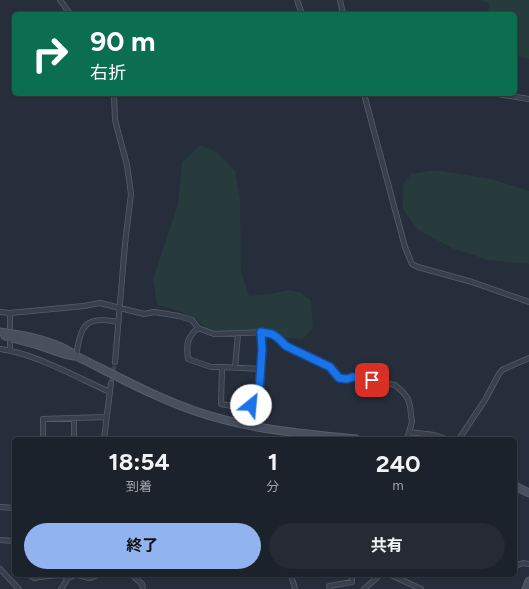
<!DOCTYPE html>
<html lang="ja">
<head>
<meta charset="utf-8">
<style>
  :root { --surface:#1c222c; --page:#252a34; --text:#f1f3f6; --muted:#a0a4a9; --line:#3a3f48; --accent:#91b4f0 }
  body { margin:0; font-family:Figtree,"Noto Sans JP",sans-serif; background:var(--page); color:var(--text); height:100vh; display:flex; flex-direction:column; font-size:15px; white-space:nowrap }
  * { box-sizing:border-box; margin:0 }
  p { font-size:13px; color:var(--muted) }
  .icon { flex:none; width:22px; height:22px; fill:none; stroke:currentColor; stroke-width:2; stroke-linecap:round; stroke-linejoin:round }
  .map { position:relative; flex:1; overflow:hidden }
  .side { position:absolute; left:12px; top:437px; width:505px; height:140px; display:flex; flex-direction:column; background:var(--surface); border-radius:6px; box-shadow:0 1px 3px #0004,0 0 0 1px var(--line) }
  .side>* { flex:none }
  .banner { position:absolute; left:12px; top:12px; width:505px; height:84px; border-radius:6px; box-shadow:0 1px 3px #0004,0 0 0 1px var(--line); background:#0b6e4f; color:#fff; overflow:hidden }
  .pin { position:absolute; display:grid; place-items:center; width:34px; height:34px; color:#fff; margin:-17px; border-radius:8px; box-shadow:0 2px 6px #0006 }
  .me { position:absolute; width:44px; margin:-22px; rotate:28deg; stroke-linejoin:round; filter:drop-shadow(0 0 3px #0008) }
  .turn { display:flex; align-items:center; gap:14px; height:84px; padding:0 12px; font-size:18px }
  .turn .icon { width:52px; height:52px; stroke-width:2.5 }
  .turn b { display:block; font-size:28px; line-height:34px }
  .eta { display:flex; justify-content:space-evenly; align-items:center; height:68px; text-align:center }
  .eta b { font-size:24px; font-weight:700; line-height:28px }
  .button { display:flex; gap:8px; margin-top:auto; padding:8px 12px }
  .button a { flex:1; height:46px; border-radius:24px; background:var(--accent); color:#111; font-size:16px; font-weight:700; line-height:46px; text-align:center }
  .button a+a { background:var(--page); color:var(--text) }
  .map>svg:first-child { display:block }
  .green { fill:#273a3c }
  .lines { fill:none; stroke-linecap:round; stroke-linejoin:round }
  .street-tunnel { stroke:#3b4350; stroke-width:4.5; stroke-dasharray:4.5 2; stroke-linecap:butt }
  .street-casing { stroke:#575e6a; stroke-width:6 }
  .secondary-casing { stroke:#575e6a; stroke-width:9 }
  .street { stroke:#39404c; stroke-width:4.5 }
  .secondary { stroke:#48505e; stroke-width:7 }
  .route-casing { stroke:#114b97; stroke-width:10 }
  .route { stroke:#1a73e8; stroke-width:7 }
</style>
</head>
<body>
<div class="map">
<svg width="529" height="589" viewBox="0 0 529 589">
  <rect width="100%" height="100%" fill="#262e3b"/>
  <path class="green" d="M 480,0 L 529,0 L 529,59 L 515,55 L 515,14 L 488,13 L 489,4 Z
    M 201,145 L 216,152 L 235,171 L 240,201 L 241,272 L 249,296 L 270,294 L 288,290 L 300,292 L 311,301 L 313,328 L 302,339 L 287,338 L 264,330 L 210,332 L 198,320 L 177,310 L 157,305 L 153,279 L 178,204 L 182,162 Z
    M 434,170 L 491,179 L 529,191 L 529,264 L 488,260 L 452,248 L 418,230 L 403,210 L 402,186 L 411,174 Z"/>
  <g class="lines">
    <path class="street-tunnel" d="M 111,383 L 115,362"/>
    <defs>
      <path id="street" d="M 60,0 L 70,14
        M 297,0 L 302,14
        M 340,0 L 343,14
        M 114,94 L 115,120 L 127,165 L 131,194 L 125,244 L 115,362
        M 364,94 L 405,247 L 412,264 L 418,267 L 472,282 L 529,302
        M 497,94 L 529,99
        M 0,312 L 10,313 L 84,306 L 100,303 L 144,314 L 154,312 L 179,316 L 192,320 L 198,328 L 214,334 L 266,332 L 272,334 L 278,338 L 286,346 L 330,367 L 339,378 L 361,378 L 395,385 L 403,392 L 408,399 L 410,406 L 412,422 L 407,439
        M 10,327 L 10,313
        M 198,328 C 187,338 186,343 188,359 L 211,367 L 222,367 L 221,404 C 230,406 242,408 252,405 C 263,400 260,376 260,367 C 261,355 262,344 261,332
        M 0,349 C 34,353 78,378 110,392
        M 10,350 L 10,341
        M 76,356 C 81,326 84,315 118,322
        M 222,367 L 260,369
        M 235,368 L 238,334
        M 409,432 L 434,435 L 446,439
        M 43,439 L 43,419 L 106,417
        M 74,439 L 74,418
        M 104,439 L 111,383
        M 459,439 L 485,400 L 499,374 L 502,370 L 529,358
        M 0,507 L 14,508
        M 0,540 L 14,541
        M 515,566 L 523,563 L 529,564
        M 0,569 L 19,589
        M 29,575 L 34,578 L 47,576 L 47,575
        M 77,575 L 90,578 L 98,575
        M 132,575 L 142,584 L 143,589
        M 291,575 L 295,589
        M 391,575 L 421,589
        M 47,576 L 62,575 L 68,578
        M 61,589 L 68,578 L 75,575
        M 330,589 L 329,586 L 352,582 L 352,575
        M 364,589 L 380,575"/>
      <path id="secondary" d="M 0,332 C 24,335 57,341 76,356 C 115,375 154,397 195,411 C 247,429 302,434 356,439
        M 5,336 L 38,345 L 64,354 L 74,356
        M 515,486 L 529,493
        M 526,589 L 529,581"/>
    </defs>
    <use href="#street" class="street-casing"/>
    <use href="#secondary" class="secondary-casing"/>
    <use href="#street" class="street"/>
    <use href="#secondary" class="secondary"/>
  </g>
  <g class="lines">
    <defs>
      <path id="route" d="M 251,405 L 254,403 L 259,393 L 262,350 L 261,332 L 272,334 L 278,338 L 286,346 L 330,367 L 339,378 L 347,379 L 353,377 L 372,380"/>
    </defs>
    <use href="#route" class="route-casing"/>
    <use href="#route" class="route"/>
  </g>
</svg>
<div class="pin" style="left:372px;top:380px;background:#d93025"><svg class="icon" aria-label="arrive" viewBox="0 0 24 24"><path d="M6 21V4h12l-3 4 3 4H6"/></svg></div>
<svg class="me" style="left:251px;top:405px" viewBox="-20 -20 40 40"><circle r="19" fill="#fff"/><path d="M0-13L10 11 0 6-10 11z" fill="#1a73e8"/></svg>
<div class="banner">
<div class="turn"><svg class="icon" aria-label="right" viewBox="0 0 24 24"><path d="M7 20v-9h11M14 6l5 5-5 5"/></svg><div><b>90 m</b>右折</div></div>
</div>
<section class="side">
<div class="eta">
<div><b>18:54</b><p>到着</p></div>
<div><b>1</b><p>分</p></div>
<div><b>240</b><p>m</p></div>
</div>
<div class="button"><a>終了</a><a>共有</a></div>
</section>
</div>
</body>
</html>
